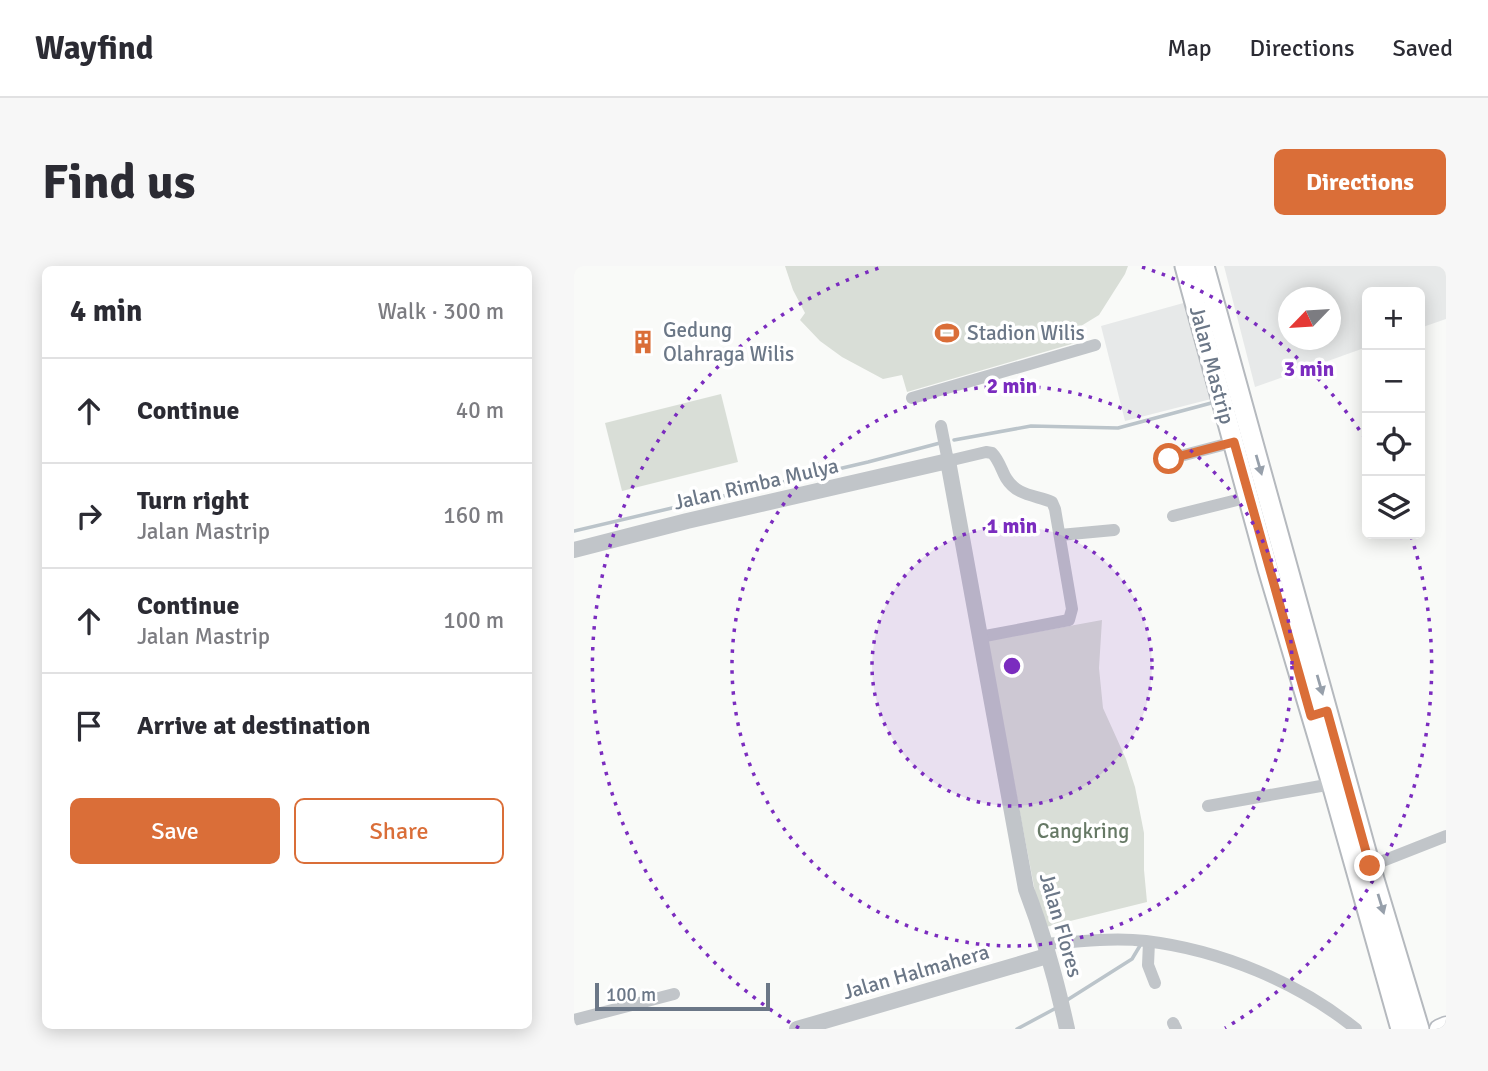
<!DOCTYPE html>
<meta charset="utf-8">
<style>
body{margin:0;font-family:Signika,sans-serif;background:#f7f7f7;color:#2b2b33}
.controls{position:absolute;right:21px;top:21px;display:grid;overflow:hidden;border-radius:10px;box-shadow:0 4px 18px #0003}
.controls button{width:63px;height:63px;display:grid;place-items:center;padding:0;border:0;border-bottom:2px solid #e1e1e2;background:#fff;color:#2b2b33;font:35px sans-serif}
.compass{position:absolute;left:704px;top:21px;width:63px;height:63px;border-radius:50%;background:#fff;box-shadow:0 4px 18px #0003;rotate:245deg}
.scale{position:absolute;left:21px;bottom:18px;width:175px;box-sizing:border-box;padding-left:7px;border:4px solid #6b7787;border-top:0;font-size:19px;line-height:24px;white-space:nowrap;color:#6b7787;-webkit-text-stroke:5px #fff;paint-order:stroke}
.stop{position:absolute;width:21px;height:21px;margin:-16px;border:5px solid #da6e38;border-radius:50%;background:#fff}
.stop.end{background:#da6e38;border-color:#fff;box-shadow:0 2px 7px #0008}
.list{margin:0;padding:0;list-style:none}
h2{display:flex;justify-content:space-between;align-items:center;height:91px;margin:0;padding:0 28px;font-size:30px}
h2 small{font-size:23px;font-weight:400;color:#7c7c81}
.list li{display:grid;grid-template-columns:46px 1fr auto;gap:21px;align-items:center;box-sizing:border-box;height:105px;padding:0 28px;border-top:2px solid #e1e1e2}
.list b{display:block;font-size:26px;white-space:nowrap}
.list p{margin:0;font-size:23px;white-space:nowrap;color:#7c7c81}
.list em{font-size:23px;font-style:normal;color:#7c7c81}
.actions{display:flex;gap:14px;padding:21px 28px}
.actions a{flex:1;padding:16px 0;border:2px solid #da6e38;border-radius:10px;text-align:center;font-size:24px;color:#da6e38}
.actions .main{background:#da6e38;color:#fff}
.icon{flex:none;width:38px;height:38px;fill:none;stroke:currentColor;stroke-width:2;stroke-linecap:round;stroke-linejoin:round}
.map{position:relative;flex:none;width:872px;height:763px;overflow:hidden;border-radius:10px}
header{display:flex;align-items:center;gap:42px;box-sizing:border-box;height:98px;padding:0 35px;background:#fff;border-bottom:2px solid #e1e1e2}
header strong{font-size:33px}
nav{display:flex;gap:38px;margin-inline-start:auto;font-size:24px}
.intro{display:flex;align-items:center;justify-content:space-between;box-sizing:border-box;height:168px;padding:0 42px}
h1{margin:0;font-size:49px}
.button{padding:18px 32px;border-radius:10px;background:#da6e38;color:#fff;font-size:24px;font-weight:700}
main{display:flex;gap:42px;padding:0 42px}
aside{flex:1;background:#fff;border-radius:10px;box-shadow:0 4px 18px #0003}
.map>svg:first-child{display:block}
.built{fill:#e7e9e9;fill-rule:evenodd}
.green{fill:#d9ded7}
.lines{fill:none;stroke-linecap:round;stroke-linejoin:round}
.stream{stroke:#bbc4ca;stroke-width:3.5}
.secondary-casing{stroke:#b6bac0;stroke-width:21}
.primary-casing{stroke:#b5b9be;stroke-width:23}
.minor{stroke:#c1c5c9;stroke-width:12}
.tertiary{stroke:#c1c5c9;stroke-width:16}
.secondary{stroke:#fff;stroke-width:18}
.primary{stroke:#fff;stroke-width:19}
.oneway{fill:#97a0ab}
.route{stroke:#da6e38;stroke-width:9}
.ring{fill:none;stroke:#7b2cbf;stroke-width:3.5;stroke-dasharray:3.5 7}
.labels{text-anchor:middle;stroke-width:7;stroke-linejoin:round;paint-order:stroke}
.poi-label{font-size:21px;fill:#6b7787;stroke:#fff;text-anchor:start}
.street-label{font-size:21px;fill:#6b7787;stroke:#fff}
.park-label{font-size:21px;fill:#667965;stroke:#fff}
.centre{fill:#7b2cbf;stroke:#fff;stroke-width:3.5}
.ring-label{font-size:21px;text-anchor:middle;font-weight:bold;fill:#7b2cbf;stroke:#fff;stroke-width:7;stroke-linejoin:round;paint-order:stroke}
</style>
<header>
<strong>Wayfind</strong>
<nav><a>Map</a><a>Directions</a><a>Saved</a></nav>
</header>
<div class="intro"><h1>Find us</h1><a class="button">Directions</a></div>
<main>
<aside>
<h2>4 min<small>Walk · 300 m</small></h2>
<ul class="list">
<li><svg class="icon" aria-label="ahead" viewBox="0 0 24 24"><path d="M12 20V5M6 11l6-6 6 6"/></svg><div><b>Continue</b></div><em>40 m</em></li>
<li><svg class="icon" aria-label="right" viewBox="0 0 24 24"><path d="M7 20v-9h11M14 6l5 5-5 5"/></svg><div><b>Turn right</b><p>Jalan Mastrip</p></div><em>160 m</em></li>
<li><svg class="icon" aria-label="ahead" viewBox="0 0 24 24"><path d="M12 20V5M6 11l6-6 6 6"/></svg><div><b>Continue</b><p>Jalan Mastrip</p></div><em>100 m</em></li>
<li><svg class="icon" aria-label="arrive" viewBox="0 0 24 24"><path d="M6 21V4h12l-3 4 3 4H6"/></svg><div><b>Arrive at destination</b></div></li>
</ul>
<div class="actions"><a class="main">Save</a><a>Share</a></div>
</aside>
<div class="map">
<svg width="872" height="763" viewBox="0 0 872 763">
<rect width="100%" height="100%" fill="#f9faf8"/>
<g class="built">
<path d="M650,0H872V53L846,62V26H793V81L681,121ZM715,32H757V74H715Z"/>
<path d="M613,36L641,132L551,155L527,60Z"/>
</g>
<g class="green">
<path d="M211,0H554L551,8L525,49L507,60L508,75L333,126L328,109L309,113L268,91L246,75L226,54L231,47L219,24Z"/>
<path d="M147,128L164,196L48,225L31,157Z"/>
<path d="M528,354L525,402L529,442L552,493L561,521L570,567V604L573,636L468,662L413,375Z"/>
</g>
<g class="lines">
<g class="stream">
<path d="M380,174L457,160L544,162L641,136"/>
<path d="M0,265L294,196L366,177"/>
<path d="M490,736L558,693L567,678"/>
<path d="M443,763L484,741"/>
</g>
<g class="secondary-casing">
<path id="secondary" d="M865,763L872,760"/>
</g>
<g class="primary-casing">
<g id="primary">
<path d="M611,0L694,303L758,518L827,763"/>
<path d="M630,0L796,600L845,763"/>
</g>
</g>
<g class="minor">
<path d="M338,132L521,79"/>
<path d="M367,160L374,195L412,186L418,187C425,194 427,203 432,212C443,230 461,229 478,236L481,243L498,343L495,354L406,371"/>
<path d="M595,193L660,176"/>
<path d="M599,250L675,231"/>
<path d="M486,269L540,264"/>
<path d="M634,540L758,518"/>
<path d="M796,600L872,570"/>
<path d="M575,676L574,699L581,717"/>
<path d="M470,678C503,676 538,671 572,675C646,684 724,716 782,763"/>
<path d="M0,754L100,728"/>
<path d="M599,757L602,763"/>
</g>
<g class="tertiary">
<path d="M0,284L113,255L374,195L452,623C469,667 483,717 493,763"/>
<path d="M223,763L473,690"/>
</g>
<use href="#secondary" class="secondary"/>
<use href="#primary" class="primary"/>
</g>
<defs><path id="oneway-solid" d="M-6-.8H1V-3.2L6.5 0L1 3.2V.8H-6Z" transform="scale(1.75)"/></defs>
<g class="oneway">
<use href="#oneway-solid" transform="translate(685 199) rotate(74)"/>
<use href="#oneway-solid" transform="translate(746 419) rotate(74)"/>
<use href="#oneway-solid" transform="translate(807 638) rotate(73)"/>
</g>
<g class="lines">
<path class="route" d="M595,193L660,176L737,450L753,445L796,600"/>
</g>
<circle cx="438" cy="400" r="140" fill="#7b2cbf" fill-opacity=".12"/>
<g class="ring">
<circle cx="438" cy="400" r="140"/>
<circle cx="438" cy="400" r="280"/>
<path d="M225 762A420 420 0 0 1 308 1M568 1A420 420 0 0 1 792 174M837 270A420 420 0 0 1 651 762"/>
</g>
<defs>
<g id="stadium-bare" transform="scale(1.89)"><path d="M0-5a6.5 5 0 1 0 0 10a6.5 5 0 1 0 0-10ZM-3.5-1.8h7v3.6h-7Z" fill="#da6e38" stroke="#fff" stroke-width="2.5" paint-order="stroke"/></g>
<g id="building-bare" transform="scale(1.89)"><path d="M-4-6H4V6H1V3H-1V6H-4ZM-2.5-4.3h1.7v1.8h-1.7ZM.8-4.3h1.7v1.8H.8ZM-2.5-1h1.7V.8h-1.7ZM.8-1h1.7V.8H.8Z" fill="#da6e38" stroke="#fff" stroke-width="2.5" paint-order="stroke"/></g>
</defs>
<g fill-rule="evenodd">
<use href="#stadium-bare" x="373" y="67"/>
<use href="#building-bare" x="69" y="76"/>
</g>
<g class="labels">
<g class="poi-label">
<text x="89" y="71">Gedung<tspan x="89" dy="24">Olahraga Wilis</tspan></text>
<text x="393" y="74">Stadion Wilis</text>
</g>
<g class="street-label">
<text transform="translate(638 99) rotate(75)" y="7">Jalan Mastrip</text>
<text transform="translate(182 218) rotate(-13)" y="7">Jalan Rimba Mulya</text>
<text transform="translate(487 659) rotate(74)" y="7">Jalan Flores</text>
<text transform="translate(342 706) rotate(-16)" y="7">Jalan Halmahera</text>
</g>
<g class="park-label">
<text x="509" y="572">Cangkring</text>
</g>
</g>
<circle cx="438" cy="400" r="10" class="centre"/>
<g class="ring-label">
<text x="735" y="110">3 min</text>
<text x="438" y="127">2 min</text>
<text x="438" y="267">1 min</text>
</g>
</svg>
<div class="controls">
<button>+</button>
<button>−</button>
<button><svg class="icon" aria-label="locate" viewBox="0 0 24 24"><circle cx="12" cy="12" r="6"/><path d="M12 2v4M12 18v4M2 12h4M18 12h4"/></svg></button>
<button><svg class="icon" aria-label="layers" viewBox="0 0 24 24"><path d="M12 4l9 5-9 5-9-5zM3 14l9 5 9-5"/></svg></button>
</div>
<svg class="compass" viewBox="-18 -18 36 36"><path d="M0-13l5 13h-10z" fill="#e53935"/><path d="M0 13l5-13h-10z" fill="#7c7c81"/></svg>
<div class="scale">100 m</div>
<div class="stop" style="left:595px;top:193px"></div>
<div class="stop end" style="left:796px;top:600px"></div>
</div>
</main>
